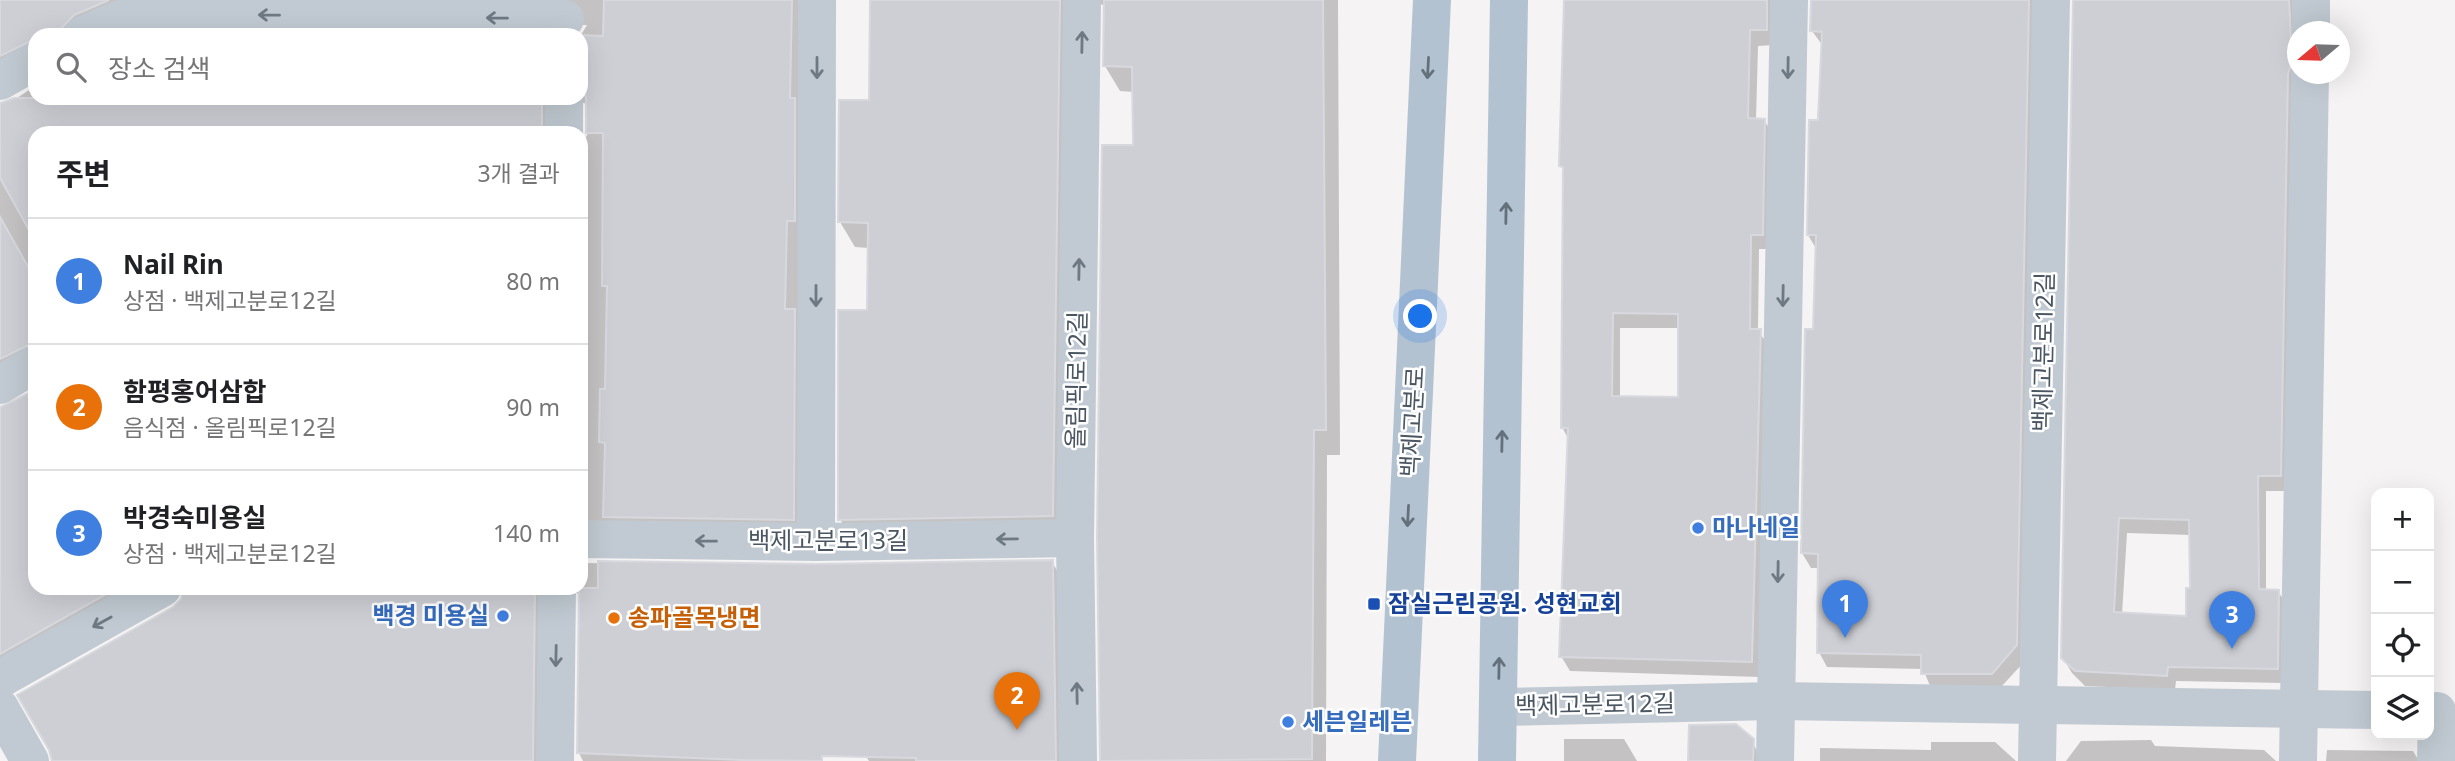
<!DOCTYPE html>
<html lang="ko">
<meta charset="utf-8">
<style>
body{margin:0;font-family:"Noto Sans","Noto Sans KR",sans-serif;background:#f2f2f2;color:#202124}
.controls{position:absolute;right:21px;bottom:21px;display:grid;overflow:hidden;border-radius:14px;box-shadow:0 7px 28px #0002}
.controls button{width:63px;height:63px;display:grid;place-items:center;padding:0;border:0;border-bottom:2px solid #e0e0e0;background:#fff;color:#202124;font:35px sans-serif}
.compass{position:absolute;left:2287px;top:21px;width:63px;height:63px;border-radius:50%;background:#fff;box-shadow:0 7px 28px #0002;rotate:251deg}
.you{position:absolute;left:1421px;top:317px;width:24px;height:24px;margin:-18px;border:5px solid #fff;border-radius:50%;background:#1a73e8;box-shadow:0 0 0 10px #1a73e833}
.badge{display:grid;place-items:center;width:46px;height:46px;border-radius:50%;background:#0f766e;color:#fff;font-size:23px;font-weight:700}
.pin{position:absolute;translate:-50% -58px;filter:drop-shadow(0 2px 4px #0008)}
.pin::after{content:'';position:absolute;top:37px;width:24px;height:21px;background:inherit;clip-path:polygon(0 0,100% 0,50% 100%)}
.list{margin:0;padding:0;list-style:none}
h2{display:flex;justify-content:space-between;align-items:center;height:91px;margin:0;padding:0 28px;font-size:30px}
h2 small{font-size:23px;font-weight:400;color:#757577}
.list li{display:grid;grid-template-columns:46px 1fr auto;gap:21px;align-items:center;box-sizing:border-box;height:126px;padding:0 28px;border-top:2px solid #e0e0e0}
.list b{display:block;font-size:26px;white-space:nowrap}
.list p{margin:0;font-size:23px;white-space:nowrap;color:#757577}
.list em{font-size:23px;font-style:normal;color:#757577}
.icon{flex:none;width:38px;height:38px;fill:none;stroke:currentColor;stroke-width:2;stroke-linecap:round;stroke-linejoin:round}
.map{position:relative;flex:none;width:2455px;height:761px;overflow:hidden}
.search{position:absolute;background:#fff;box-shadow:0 7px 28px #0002;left:28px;top:28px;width:560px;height:77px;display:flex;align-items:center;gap:18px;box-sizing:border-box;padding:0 24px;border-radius:21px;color:#757577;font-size:26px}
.panel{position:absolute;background:#fff;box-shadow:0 7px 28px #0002;left:28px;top:126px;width:560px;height:469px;border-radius:21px}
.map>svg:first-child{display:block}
.shadow{fill:#0003;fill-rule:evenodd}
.building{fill:#cdcfd5;stroke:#d7d9de;stroke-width:2;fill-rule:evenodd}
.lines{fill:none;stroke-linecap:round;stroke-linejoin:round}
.minor{stroke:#c1cad2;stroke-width:38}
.major{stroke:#b3c2d1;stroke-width:38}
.oneway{stroke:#6e7983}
.oneway2{stroke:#64717d}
.shop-dot{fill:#3f7fe0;stroke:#fff;stroke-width:2.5}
.transit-dot{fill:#1a4fb4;stroke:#fff;stroke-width:2.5}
.food-dot{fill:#e8710a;stroke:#fff;stroke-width:2.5}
.labels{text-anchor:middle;stroke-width:5;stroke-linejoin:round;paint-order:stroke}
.street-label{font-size:24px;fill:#4a5661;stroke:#fff}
.shop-label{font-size:24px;font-weight:bold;fill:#366cbe;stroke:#fff;text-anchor:start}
.transit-label{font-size:24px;font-weight:bold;fill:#164399;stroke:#fff;text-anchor:start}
.food-label{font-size:24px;font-weight:bold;fill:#c56008;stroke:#fff;text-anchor:start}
</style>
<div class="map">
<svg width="2455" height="761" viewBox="0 0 2455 761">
<rect width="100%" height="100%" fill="#f5f3f3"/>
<g class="shadow">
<path d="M0,0H821L809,546L581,551V148L588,133V104L579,102L557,133H35V376L0,397V104L11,102L35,86V98H581V35L587,25L162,17L104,35H35V71L0,94Z"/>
<path d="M872,0H1338L1340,455H1327L1326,761H1101L1099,538L1135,147L1134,92L1120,91L1105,66L1103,5L1097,3L1067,542L855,545L840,519L868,312L869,248L855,247L840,222L871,102Z"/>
<path d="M1565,0H1782L1774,45L1758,46L1756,120H1764L1773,135L1770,249H1759L1758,331L1769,346L1760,677L1570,671L1561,656L1569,440L1562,427L1565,172L1561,166ZM1620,328H1680V399L1620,398Z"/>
<path d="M1810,0H2044L2025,661L2000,688H1931L1923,669L1827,667L1819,652L1820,568H1811L1802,553L1817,250L1808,235L1823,46L1812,31Z"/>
<path d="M2075,0H2305L2298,33L2289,491H2266V591H2278L2287,606L2285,683L2176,681L2175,690L2085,686L2072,673L2063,658ZM2127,533L2191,535V590L2188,618L2122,614Z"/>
<path d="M35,391V588H581V563L816,566L1052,562L1068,589L1070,761H869L821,685L819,761H583L579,753L580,594L573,592L548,761H89L184,594L178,592L0,687V408Z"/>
<path d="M1564,739H1624L1637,761H1564Z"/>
<path d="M1752,740L1761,761H1690Z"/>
<path d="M2151,740L2155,746L2264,750L2276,761H2066L2081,741Z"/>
<path d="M1931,742H1995L2016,761H1820V748L1931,750Z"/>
<path d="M2327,750L2413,751L2419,761H2326Z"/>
</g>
<g class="building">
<path d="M0,0H109L74,15L55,35H35V39L0,56Z"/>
<path d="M604,0H792L790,98H795V221H787L785,309H795L794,520L603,517L605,443L599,442L600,389H605L607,286H602L603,133H586V98L581,85V35L603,36Z"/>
<path d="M870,0H1060L1053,516L838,520V310H867L868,223L838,222L839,100H869Z"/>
<path d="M1104,0H1323L1326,430H1314L1312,759L1100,761L1097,538L1102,145H1133L1132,67L1103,66Z"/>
<path d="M1564,0H1767V30H1750L1748,118L1765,119L1763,235H1751L1750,329H1761L1752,662L1559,657L1568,428H1561L1563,167L1559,166ZM1613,313L1678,314V397L1612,396Z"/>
<path d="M1811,0H2029L2017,645L1992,674H1921V655L1817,653L1818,554L1801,553L1805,329H1813L1816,235H1807L1809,120H1818L1822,32L1810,31Z"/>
<path d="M2073,0H2289L2292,62L2288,74L2281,476H2258L2259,589L2279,590L2278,669L2168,667L2167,676L2075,671L2061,658ZM2119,518L2189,520L2190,588H2186V616L2114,612Z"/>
<path d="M14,98H542V133H35V241L0,178V103Z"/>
<path d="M0,217L35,279V342L0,359Z"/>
<path d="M35,390V588H117L0,654V407Z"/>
<path d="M1053,560L1056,761H916V758L822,756V761L741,760L577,753L579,588H598V561L816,564Z"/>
<path d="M184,588H535L533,761H52L49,750L17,695L173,607L181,599Z"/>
<path d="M1736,724L1754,739L1753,761H1688L1689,725Z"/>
</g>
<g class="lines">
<g class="minor">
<path d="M2311,32V0"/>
<path d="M83,35L120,19L146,13L565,19"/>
<path d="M0,81L35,61"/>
<path d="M564,133V98"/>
<path d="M0,385L35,364"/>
<path d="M581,539L816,542L1075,538"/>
<path d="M816,542L817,0"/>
<path d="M0,679L162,588"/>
<path d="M1498,707L1775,701L2376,710"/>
<path d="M0,708L30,761"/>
<path d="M555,761L557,588"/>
<path d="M1078,761L1075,538L1082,0"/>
<path d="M1775,761L1789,0"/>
<path d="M2037,761L2051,0"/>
<path d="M2298,761L2310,74"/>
<path d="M2436,761L2437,711"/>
</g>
<g class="major">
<path d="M1397,761L1432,0"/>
<path d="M1497,761L1509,0"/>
</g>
</g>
<defs><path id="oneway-shaft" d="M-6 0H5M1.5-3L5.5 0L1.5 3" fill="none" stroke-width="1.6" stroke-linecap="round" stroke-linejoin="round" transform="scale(1.75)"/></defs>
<g class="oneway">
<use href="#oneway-shaft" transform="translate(269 15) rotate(-179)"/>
<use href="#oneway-shaft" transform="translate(497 18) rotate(-179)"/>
<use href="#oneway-shaft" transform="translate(1082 42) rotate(-89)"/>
<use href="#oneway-shaft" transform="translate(817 68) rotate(90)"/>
<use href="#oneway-shaft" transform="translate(1788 68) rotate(91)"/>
<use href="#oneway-shaft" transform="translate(1079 269) rotate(-89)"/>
<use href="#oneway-shaft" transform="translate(816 296) rotate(90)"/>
<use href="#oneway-shaft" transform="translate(1783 296) rotate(91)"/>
<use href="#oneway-shaft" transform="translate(1007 539) rotate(179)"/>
<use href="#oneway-shaft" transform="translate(706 541) rotate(-179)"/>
<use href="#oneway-shaft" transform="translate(1778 572) rotate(91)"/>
<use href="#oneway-shaft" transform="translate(102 622) rotate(151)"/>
<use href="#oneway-shaft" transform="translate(556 656) rotate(91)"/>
<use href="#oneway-shaft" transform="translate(1077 693) rotate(-91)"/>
</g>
<g class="oneway2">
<use href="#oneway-shaft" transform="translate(1428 68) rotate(93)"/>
<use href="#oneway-shaft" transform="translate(1506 213) rotate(-89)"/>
<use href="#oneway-shaft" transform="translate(1502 441) rotate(-89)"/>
<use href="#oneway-shaft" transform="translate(1408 516) rotate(93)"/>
<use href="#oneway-shaft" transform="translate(1499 668) rotate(-89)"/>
</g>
<g class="shop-dot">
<circle cx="1698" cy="528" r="7"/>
<circle cx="503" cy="616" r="7"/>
<circle cx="1288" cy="722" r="7"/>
</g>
<rect class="transit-dot" x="1367" y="597" width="14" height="14" rx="3.5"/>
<circle class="food-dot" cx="614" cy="618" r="7"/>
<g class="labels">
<g class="street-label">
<text transform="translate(2044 352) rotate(-89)" y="8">백제고분로12길</text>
<text transform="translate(1077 380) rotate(-89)" y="8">올림픽로12길</text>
<text transform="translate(1413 422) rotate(-87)" y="8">백제고분로</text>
<text x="828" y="549">백제고분로13길</text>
<text transform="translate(1595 705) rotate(-1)" y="8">백제고분로12길</text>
</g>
<g class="shop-label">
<text x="1712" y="536">마나네일</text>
<text x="489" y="624" text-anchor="end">백경 미용실</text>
<text x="1302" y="730">세븐일레븐</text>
</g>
<g class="transit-label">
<text x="1388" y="612">잠실근린공원. 성현교회</text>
</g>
<g class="food-label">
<text x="628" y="626">송파골목냉면</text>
</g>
</g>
</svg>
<div class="controls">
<button>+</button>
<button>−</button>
<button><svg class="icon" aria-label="locate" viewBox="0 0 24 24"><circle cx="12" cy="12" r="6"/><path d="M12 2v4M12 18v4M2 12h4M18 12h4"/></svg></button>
<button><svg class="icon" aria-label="layers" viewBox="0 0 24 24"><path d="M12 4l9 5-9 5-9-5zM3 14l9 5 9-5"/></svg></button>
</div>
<svg class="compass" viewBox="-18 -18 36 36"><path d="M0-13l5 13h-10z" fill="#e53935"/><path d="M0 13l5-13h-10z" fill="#757577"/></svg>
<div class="you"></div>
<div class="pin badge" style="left:1845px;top:638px;background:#3f7fe0">1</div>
<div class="pin badge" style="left:1017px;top:730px;background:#e8710a">2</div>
<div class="pin badge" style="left:2232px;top:649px;background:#3f7fe0">3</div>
<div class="search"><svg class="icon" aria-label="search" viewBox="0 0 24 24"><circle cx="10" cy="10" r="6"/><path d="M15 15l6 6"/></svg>장소 검색</div>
<section class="panel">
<h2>주변<small>3개 결과</small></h2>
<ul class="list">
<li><span class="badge" style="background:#3f7fe0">1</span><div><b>Nail Rin</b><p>상점 · 백제고분로12길</p></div><em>80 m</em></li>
<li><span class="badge" style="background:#e8710a">2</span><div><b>함평홍어삼합</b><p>음식점 · 올림픽로12길</p></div><em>90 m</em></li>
<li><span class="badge" style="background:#3f7fe0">3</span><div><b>박경숙미용실</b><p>상점 · 백제고분로12길</p></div><em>140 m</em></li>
</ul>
</section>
</div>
